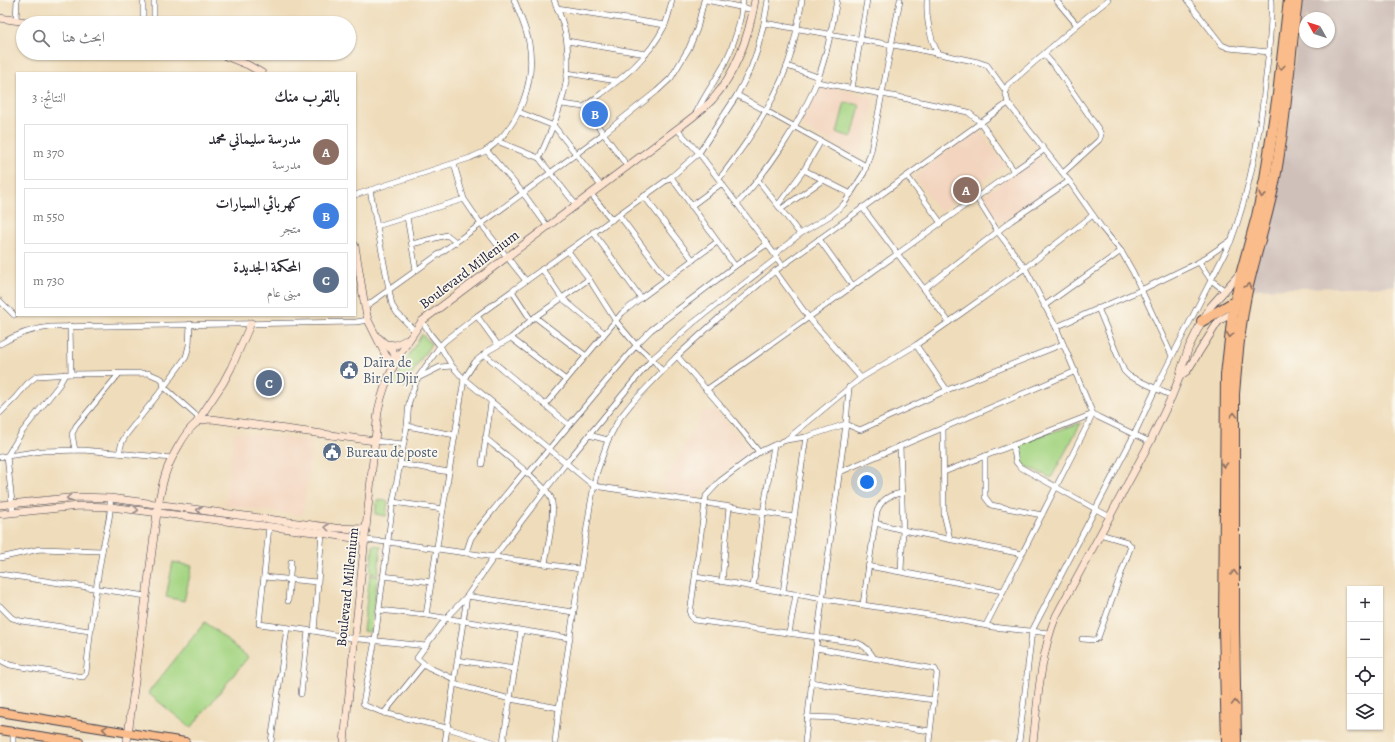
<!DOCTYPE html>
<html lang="ar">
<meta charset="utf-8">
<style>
body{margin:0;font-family:Alegreya,Amiri,serif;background:#f2f2f3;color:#2b2b33;direction:rtl}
.controls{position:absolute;right:12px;bottom:12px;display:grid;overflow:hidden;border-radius:0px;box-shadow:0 1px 3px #0004}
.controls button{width:36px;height:36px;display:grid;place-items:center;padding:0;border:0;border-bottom:1px solid #e1e1e2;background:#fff;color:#2b2b33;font:20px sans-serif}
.compass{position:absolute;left:1299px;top:12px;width:36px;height:36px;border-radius:50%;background:#fff;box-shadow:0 1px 3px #0004;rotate:309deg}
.you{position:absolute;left:867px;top:482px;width:14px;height:14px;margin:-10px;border:3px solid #fff;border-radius:50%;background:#1a73e8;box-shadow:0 0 0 6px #1a73e833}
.badge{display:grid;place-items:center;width:26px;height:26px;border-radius:50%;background:#1a73e8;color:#fff;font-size:13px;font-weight:700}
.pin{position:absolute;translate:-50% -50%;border:2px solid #fff;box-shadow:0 1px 4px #0006}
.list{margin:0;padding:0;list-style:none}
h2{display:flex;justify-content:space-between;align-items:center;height:52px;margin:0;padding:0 16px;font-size:17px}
h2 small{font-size:13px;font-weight:400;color:#7c7c81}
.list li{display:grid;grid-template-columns:26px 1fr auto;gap:12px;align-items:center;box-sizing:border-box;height:56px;margin:0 8px 8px;padding:0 8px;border:1px solid #e1e1e2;border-radius:0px}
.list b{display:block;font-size:15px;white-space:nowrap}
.list p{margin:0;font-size:13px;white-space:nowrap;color:#7c7c81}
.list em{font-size:13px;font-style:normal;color:#7c7c81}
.icon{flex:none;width:22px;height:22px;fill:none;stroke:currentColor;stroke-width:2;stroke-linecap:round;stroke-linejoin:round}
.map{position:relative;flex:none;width:1395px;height:742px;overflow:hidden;direction:ltr}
.search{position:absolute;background:#fff;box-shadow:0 1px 3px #0004;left:16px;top:16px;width:340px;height:44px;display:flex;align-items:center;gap:10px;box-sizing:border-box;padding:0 14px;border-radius:22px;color:#7c7c81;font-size:15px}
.panel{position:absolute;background:#fff;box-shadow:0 1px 3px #0004;left:16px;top:72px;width:340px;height:244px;border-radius:0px;direction:rtl}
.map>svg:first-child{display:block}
.built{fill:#f3d4be}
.industrial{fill:#cfc0ba;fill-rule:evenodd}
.green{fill:#a5d583;stroke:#647c5f}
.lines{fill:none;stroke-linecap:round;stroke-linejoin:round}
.street-casing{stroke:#413e4e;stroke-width:6}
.secondary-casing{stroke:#413e4e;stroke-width:8}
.primary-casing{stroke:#413e4e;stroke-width:10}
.highway-casing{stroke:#413e4e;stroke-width:12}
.street{stroke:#fff;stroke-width:5}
.secondary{stroke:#fde4d0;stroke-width:7}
.primary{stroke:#f9bc8a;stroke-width:8}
.highway{stroke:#f9bc8a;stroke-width:10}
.oneway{stroke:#8e6f62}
.oneway2{stroke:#9a8d8d}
.labels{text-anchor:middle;stroke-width:3.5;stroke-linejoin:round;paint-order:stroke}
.street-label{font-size:14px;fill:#22223b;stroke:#fbf7ec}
.service-label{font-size:14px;fill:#4e5e75;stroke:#fbf7ec;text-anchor:start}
</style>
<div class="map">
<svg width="1395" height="742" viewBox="0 0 1395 742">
<rect width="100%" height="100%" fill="#fbf7ec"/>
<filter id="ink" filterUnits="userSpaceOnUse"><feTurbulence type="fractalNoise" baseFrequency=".025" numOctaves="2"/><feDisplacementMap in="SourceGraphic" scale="8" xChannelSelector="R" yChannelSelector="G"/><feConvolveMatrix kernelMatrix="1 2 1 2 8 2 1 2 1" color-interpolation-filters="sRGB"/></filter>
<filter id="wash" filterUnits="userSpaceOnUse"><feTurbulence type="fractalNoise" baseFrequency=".012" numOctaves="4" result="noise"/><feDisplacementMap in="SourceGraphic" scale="16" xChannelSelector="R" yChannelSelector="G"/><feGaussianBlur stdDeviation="0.9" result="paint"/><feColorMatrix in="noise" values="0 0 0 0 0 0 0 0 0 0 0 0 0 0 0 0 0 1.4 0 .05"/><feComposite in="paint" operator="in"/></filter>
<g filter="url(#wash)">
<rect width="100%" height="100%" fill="#efdcba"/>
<g class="built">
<path d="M830,87L872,97L874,100L860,159L801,126L817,91Z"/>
<path d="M978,129L1005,165L940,212L914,176Z"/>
<path d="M1038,157L1056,184L1000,223L981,197Z"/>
<path d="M715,410L750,449V451L703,491L693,497L660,489L704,411Z"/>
<path d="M234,432L312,441L303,515L225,506Z"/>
</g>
<path class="industrial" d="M1303,0H1395V286L1249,289L1276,192ZM1305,18H1329V42H1305Z"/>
<g class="green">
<path d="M845,102L860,105L852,137L837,133Z"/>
<path d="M422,334L431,344L417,365L406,388L393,384L410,353Z"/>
<path d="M1081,423L1051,478L1024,465L1019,459L1017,443Z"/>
<path d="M377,500L388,501L386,516L375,514Z"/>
<path d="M373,545L381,546L378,574L370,573Z"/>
<path d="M173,562L192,566L184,601L166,597Z"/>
<path d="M370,575L378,576L370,632L363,631Z"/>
<path d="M205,622L248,657L191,728L148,693Z"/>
</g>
</g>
<g filter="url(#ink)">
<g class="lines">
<g class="street-casing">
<g id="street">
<path d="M706,0L754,10"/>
<path d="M927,0C926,20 929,36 938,54"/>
<path d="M1056,0L1077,25"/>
<path d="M1187,0L1222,45L1229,48L1269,52"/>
<path d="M557,8L665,25"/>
<path d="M16,20L17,0"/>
<path d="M143,23V0"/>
<path d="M154,23V0"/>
<path d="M764,23L916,49L978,62L987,65L1005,90"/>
<path d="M567,41L646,54"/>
<path d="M1044,54L1057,69L1099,130L1101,135L1099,140L1063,173"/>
<path d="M787,66L818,77"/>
<path d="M567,73L617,81"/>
<path d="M817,82L903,98L968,112L980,122L1014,171"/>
<path d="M852,88L867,0"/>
<path d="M737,95L866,166"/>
<path d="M1008,103L1005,90L1008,85L1077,25L1108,0"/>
<path d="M562,104L584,107"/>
<path d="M519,112L554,126L601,186"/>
<path d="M696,113C704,96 715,81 724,65C734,45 741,22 743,0"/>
<path d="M677,129L699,153L767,244L782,265"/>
<path d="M497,141L539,158L576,205"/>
<path d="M486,150L523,193L548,227"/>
<path d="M539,158C558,117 575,78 565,32C563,21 558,10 554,0"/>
<path d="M454,164L464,199L481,224L526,281"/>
<path d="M628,167L584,107C615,83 646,63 664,27C668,19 670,9 672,0"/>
<path d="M804,170L851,194"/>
<path d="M907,176L941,223"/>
<path d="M671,177L735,266"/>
<path d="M719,179C746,145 772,107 787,66C795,45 798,22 802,0"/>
<path d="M758,180L800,234"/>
<path d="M370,190L392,305L397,313L415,331"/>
<path d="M591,194L612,220"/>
<path d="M355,195L470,158C476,155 482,153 487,150C519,127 536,82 529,43C526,28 520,14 514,0"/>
<path d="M644,196L693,260"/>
<path d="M976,197L998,232L1025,268L1056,327L1093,414L1098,417L1150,442"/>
<path d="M737,204C768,171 801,122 817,81C827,55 832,27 837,0"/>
<path d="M778,205L804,170L821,141"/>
<path d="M691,206L722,183"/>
<path d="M862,207L949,322"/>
<path d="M781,209L823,180"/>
<path d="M619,215L667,279"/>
<path d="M407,217L416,270"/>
<path d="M377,226L464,199"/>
<path d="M593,232L641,298"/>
<path d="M819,239L853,286"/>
<path d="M412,244L447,235L456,242"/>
<path d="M568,251L589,279L615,320L636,345L655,362L662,371"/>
<path d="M775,254L800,234L831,215L844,204L864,173L871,151L900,0"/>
<path d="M1199,262L1211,280L1224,290"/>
<path d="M542,269L562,298L604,333"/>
<path d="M775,271L809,318L861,378"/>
<path d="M924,289L1011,221L1069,181"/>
<path d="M512,291L531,320"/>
<path d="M0,301L14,315"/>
<path d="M1044,306L1121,251"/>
<path d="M365,307L481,224L603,134L657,91L671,78L689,48L697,29L704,0"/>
<path d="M1098,308L1124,371L1129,376L1172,396"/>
<path d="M477,316L498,345"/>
<path d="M535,317L586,356"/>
<path d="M422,321L431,335L440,346L452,366L464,379L594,486L693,501L794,517"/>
<path d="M70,326L71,374"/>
<path d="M1056,327L1141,290L1199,262L1230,241"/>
<path d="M511,338L566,380"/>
<path d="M0,344C15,335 32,329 50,327L356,322L368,320"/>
<path d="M916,345L947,390"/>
<path d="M484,354L569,425"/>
<path d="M677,356L734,421L759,452"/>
<path d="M418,378L440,367L452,366"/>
<path d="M706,390C820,311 931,228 1044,150"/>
<path d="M545,405L622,313L641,298L717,242"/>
<path d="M0,413L15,398L28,383L37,376L71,374L148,373L162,379L164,387L199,418"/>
<path d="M407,426L455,435"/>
<path d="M943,428L944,514L950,539"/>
<path d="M589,435L608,440"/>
<path d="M806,437L846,424L860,430L947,390L1063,344"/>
<path d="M485,438C498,449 547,486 551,498C556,512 547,549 545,564"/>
<path d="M786,440L861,378L916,345L949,322L1025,268L1093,215"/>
<path d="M375,441L403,444"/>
<path d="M774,445L759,452L720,481L706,496L690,614L694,620L858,643C866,646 870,651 874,658"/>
<path d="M1013,445L1016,462L1020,467L1110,517"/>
<path d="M900,446L903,530L901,571"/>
<path d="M75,450L72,434L76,426L119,374"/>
<path d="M119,453L122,442L126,435L164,387L186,357L189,345L190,324"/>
<path d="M985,456V497L991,505L1042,515"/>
<path d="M0,457L42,451L83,450L172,458"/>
<path d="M400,464L449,472"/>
<path d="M482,464L491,403"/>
<path d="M840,472L1076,371"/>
<path d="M944,472L1093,414"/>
<path d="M528,474L639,342L651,330L735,266L767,244"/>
<path d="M393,502L443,509"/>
<path d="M13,512L7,456L22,432L59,385L65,374"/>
<path d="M875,523L903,530L1022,554"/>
<path d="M269,527L259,624L314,631L350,638L426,646"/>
<path d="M365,540L388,542L580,569"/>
<path d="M466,553L471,538L476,531L525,471"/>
<path d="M0,558L40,549L102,551"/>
<path d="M868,566L1003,591"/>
<path d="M0,574L146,596"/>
<path d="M383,576L431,582"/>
<path d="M264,577L317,582"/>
<path d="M696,577L823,599L943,617L992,627L1049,633"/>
<path d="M722,582L729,507"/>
<path d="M753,587L763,513L774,445L786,440L806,437L783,592"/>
<path d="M288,601L291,562"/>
<path d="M863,604L877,511C882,499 889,495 902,493"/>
<path d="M0,606L12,618L21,621L90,631"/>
<path d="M379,610L426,615L569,638"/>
<path d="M426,615L464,379L475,362L488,351L511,338L531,320L589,279"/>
<path d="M986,625L1093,414"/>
<path d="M314,631L322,533"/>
<path d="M789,633L796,594"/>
<path d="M1082,639L1095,640L1098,638L1131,546L1127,542L1100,534"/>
<path d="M816,648L935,669L937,673L929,742"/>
<path d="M0,660L10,665L83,677L86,673C90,633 95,592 102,552C105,534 112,516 110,498"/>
<path d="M457,660L515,669"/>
<path d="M454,679L428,667L417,658L446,618L467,596L573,612"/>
<path d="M811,682L845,688L934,700"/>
<path d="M454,684L510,699L559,708"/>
<path d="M301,694L308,631"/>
<path d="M384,713L424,664"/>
<path d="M807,717L838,718L930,731"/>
<path d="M13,742V732"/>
<path d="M271,742L287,628"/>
<path d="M445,742L467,596L494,557L566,463L652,359L693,323L777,258"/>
<path d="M493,742L447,728L384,713L366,706L363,703L375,640L393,502L407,426L409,402L417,379L440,346L445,341L477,316L671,177L699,153L737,95L751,68L757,51L764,23L768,0"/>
<path d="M503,742L521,631"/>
<path d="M555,742L559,708L590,507L596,475L608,440L619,419L631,404L677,356L722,315L775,271L1008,103L1069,181L1102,228L1121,251L1133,272L1172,356"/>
<path d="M805,742L814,661L846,424L849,387"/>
<path d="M1019,742L1032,631L1134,435L1156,388L1231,241C1251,187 1260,132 1266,76C1269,51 1272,25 1271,0"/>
</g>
</g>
<g class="secondary-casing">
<g id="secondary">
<path d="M0,18L33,23"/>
<path d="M218,53L248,65L262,73"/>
<path d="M355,246L365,307L368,320L386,356L390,360L395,362"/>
<path d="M379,338L393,351L396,359"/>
<path d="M386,344L396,345L408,339"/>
<path d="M1180,376L1187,371L1218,322L1222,319L1233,313"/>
<path d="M197,422L223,383L231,368L251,323"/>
<path d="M0,505L78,497L110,498L335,528L366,529"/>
<path d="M0,514L79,506L111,507L322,533L365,540"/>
<path d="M127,742L158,505C160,495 162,485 165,475C169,462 184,433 195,424C200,420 206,419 212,419L375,441"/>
<path d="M344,742L378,411C386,374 400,352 422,321L677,129C689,120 703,110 713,99C737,71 749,36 755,0"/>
<path d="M1033,742C1038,700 1040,655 1056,616L1150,442L1172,396L1180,376L1181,370L1189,347L1202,321L1211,306L1242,271"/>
</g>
</g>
<g class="primary-casing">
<g id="primary">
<path d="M0,712L185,742"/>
<path d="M0,730L79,742"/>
</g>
</g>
<g class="highway-casing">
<g id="highway">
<path d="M1202,321L1236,301"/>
<path d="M1227,742L1224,628L1226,375L1233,313L1242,271L1257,216L1265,179L1278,94L1289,0"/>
<path d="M1236,742L1234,628V394C1237,358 1240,322 1248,286C1256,252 1267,218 1274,183C1286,123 1289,61 1297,0"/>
</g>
</g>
<use href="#street" class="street"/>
<use href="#secondary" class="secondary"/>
<use href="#primary" class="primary"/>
<use href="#highway" class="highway"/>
</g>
<defs><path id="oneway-chevron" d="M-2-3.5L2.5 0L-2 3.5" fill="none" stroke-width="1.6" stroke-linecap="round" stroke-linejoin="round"/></defs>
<g class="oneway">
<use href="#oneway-chevron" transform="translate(1281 67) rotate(97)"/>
<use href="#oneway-chevron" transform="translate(1262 195) rotate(102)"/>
<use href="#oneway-chevron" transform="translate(1248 286) rotate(-77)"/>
<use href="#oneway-chevron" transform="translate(1230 335) rotate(97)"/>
<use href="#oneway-chevron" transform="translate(1234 415) rotate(-90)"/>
<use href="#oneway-chevron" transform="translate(1224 465) rotate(91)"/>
<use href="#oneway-chevron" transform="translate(1234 573) rotate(-90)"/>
<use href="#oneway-chevron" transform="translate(1235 703) rotate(-91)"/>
<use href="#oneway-chevron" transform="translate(105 729) rotate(-171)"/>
</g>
<g class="oneway2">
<use href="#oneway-chevron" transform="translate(69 498) rotate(174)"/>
<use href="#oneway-chevron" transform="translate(136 510) rotate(7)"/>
<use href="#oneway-chevron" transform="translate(199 510) rotate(-173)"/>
<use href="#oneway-chevron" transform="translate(327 527) rotate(-173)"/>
</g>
</g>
<defs>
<g id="civic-disc" transform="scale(1)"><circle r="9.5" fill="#5c6f8a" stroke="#fbf7ec"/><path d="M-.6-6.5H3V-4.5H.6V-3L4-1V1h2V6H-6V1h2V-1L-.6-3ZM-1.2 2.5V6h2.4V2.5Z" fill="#fff"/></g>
</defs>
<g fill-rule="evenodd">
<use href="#civic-disc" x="349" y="370"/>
<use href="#civic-disc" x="332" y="452"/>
</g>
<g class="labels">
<g class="street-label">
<text transform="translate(469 269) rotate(-37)" y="5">Boulevard Millenium</text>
<text transform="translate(347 587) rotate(-84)" y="5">Boulevard Millenium</text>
</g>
<g class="service-label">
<text x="363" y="367">Daïra de<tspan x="363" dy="16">Bir el Djir</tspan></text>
<text x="346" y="457">Bureau de poste</text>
</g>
</g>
</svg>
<div class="controls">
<button>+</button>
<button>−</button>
<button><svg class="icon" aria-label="locate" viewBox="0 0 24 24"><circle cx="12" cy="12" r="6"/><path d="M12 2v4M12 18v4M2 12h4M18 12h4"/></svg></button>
<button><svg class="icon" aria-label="layers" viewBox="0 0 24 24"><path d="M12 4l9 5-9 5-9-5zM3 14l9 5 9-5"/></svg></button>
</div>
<svg class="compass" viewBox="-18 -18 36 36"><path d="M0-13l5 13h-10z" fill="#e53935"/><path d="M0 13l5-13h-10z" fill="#7c7c81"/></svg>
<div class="you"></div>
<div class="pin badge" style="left:966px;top:190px;background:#8d6e63">A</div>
<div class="pin badge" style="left:595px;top:114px;background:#3f7fe0">B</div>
<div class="pin badge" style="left:269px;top:383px;background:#5c6f8a">C</div>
<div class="search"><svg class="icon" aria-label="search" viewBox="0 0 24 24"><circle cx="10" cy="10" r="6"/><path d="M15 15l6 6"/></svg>ابحث هنا</div>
<section class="panel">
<h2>بالقرب منك<small>النتائج: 3</small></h2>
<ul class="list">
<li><span class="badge" style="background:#8d6e63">A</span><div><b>مدرسة سليماني محمد</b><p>مدرسة</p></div><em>370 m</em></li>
<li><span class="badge" style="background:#3f7fe0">B</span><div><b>كهربائي السيارات</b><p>متجر</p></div><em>550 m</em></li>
<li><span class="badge" style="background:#5c6f8a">C</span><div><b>المحكمة الجديدة</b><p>مبنى عام</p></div><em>730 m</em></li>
</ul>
</section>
</div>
